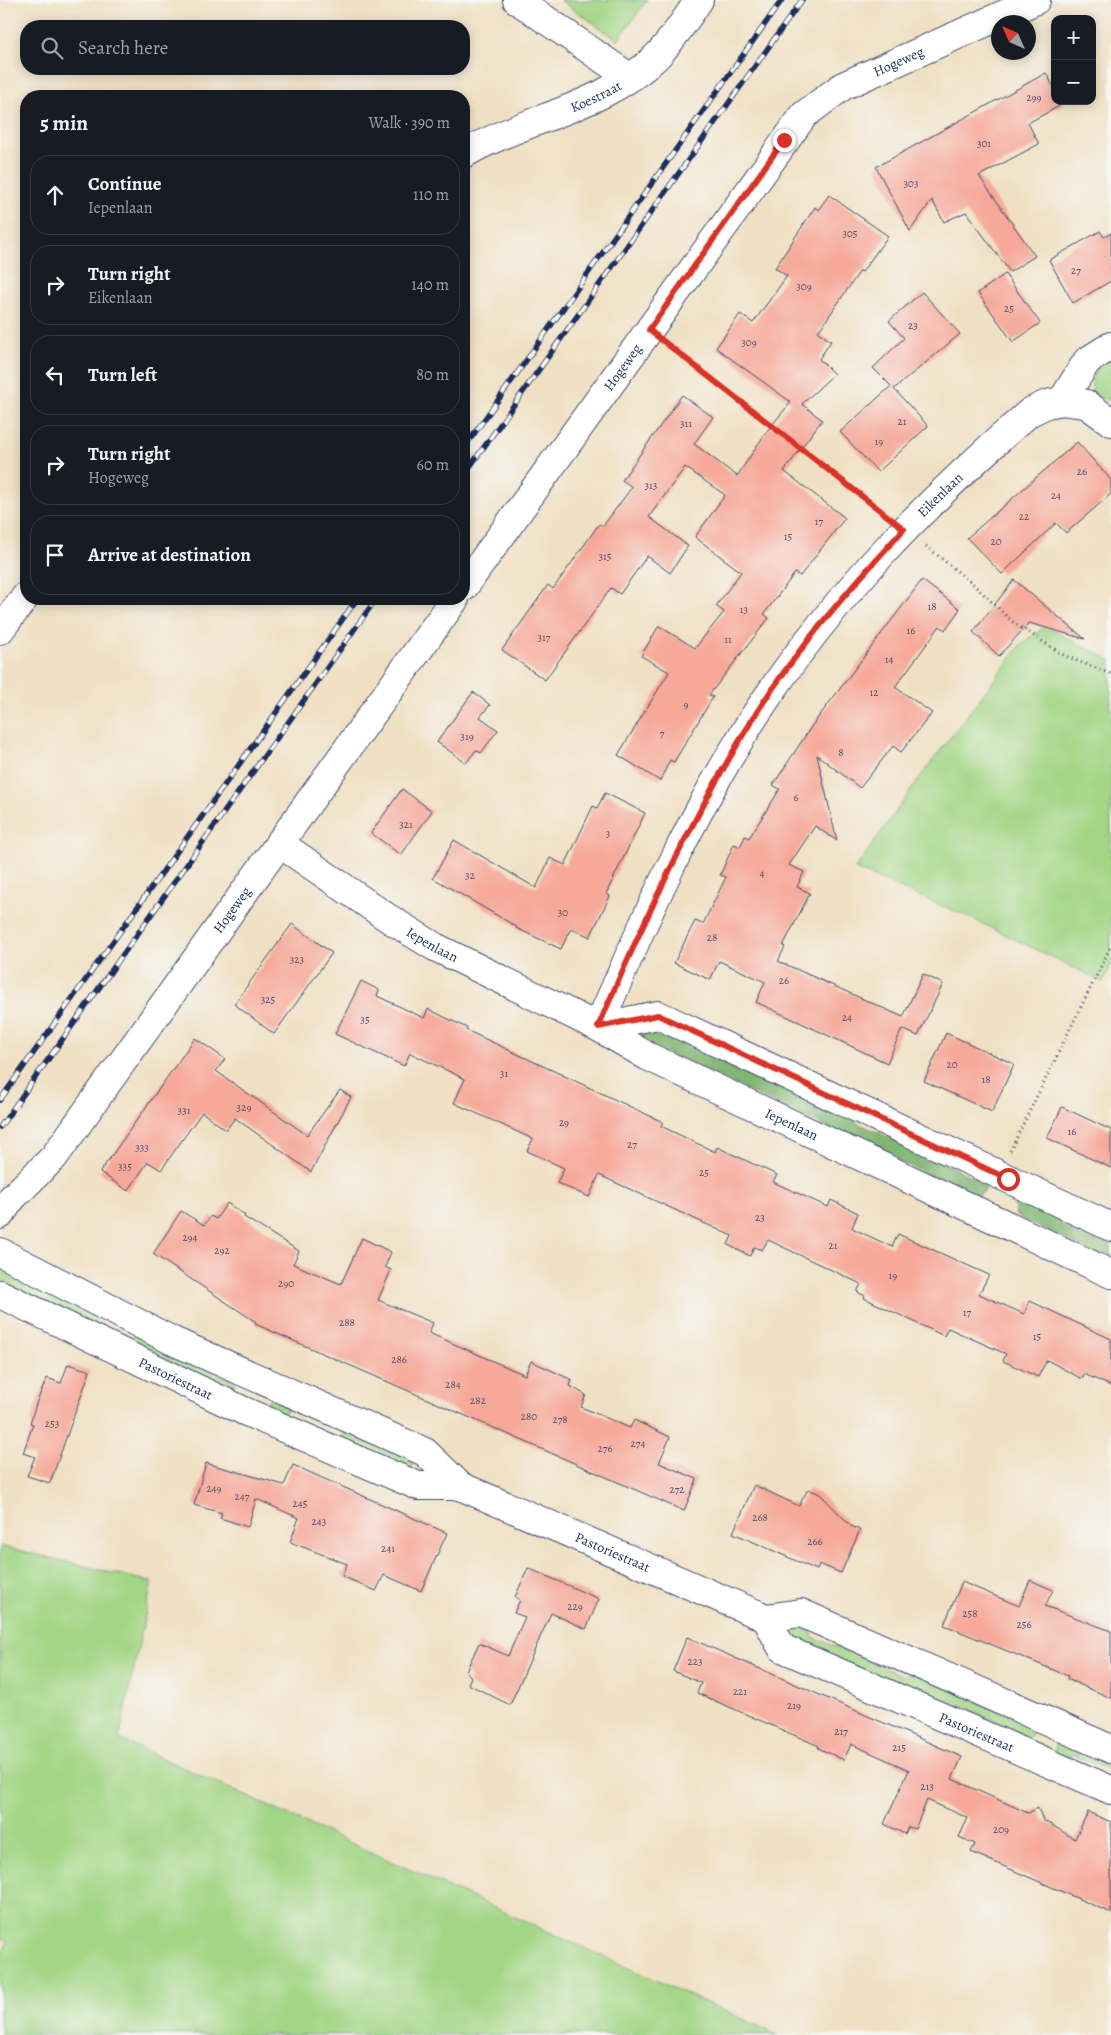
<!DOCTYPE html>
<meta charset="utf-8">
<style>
body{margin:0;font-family:Alegreya,serif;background:#20242c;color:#f1f3f6}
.controls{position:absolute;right:15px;top:15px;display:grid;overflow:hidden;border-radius:10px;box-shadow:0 2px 12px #0003}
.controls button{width:45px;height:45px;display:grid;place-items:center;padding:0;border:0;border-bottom:1px solid #363941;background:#171b24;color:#f1f3f6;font:25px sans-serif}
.compass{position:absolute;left:991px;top:15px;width:45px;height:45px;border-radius:50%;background:#171b24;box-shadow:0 2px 12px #0003;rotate:315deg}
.stop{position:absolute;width:15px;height:15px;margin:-11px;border:4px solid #d93025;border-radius:50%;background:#fff}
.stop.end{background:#d93025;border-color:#fff;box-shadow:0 1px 5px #0008}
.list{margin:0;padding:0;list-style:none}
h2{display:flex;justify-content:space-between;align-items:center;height:65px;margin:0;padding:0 20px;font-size:21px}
h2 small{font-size:16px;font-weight:400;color:#9ea1a6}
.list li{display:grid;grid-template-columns:32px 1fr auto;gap:15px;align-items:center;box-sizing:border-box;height:80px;margin:0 10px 10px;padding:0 10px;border:1px solid #363941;border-radius:20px}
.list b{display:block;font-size:19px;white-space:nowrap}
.list p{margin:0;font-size:16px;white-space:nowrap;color:#9ea1a6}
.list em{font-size:16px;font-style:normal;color:#9ea1a6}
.icon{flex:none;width:28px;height:28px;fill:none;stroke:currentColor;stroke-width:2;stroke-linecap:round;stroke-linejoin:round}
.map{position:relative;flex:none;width:1111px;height:2035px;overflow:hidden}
.search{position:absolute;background:#171b24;box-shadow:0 2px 12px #0003;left:20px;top:20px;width:450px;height:55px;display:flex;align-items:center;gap:12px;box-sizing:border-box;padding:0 18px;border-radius:20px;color:#9ea1a6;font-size:19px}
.panel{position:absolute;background:#171b24;box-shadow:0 2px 12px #0003;left:20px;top:90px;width:450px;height:515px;border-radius:20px}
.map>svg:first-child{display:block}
.green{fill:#a2d584;stroke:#5e8271}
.forest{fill:#81b672;stroke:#4e7268}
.building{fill:#f6a999}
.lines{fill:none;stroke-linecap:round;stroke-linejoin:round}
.minor-casing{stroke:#3b4a6d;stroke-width:30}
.path{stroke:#3b4a6d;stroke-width:3;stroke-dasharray:1 4;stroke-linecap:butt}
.minor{stroke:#fff;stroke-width:28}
.rail-casing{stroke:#1b2f5e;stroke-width:5.5}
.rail{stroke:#f6f6f2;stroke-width:4;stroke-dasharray:11;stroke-linecap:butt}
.route{stroke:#d93025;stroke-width:6}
.labels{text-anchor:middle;stroke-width:4;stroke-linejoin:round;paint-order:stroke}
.number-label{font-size:11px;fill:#524e6d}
.street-label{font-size:14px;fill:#1b2f5e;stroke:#f6f6f2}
</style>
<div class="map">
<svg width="1111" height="2035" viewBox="0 0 1111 2035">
<rect width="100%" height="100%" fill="#f6f6f2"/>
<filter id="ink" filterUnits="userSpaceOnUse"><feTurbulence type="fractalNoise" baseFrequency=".02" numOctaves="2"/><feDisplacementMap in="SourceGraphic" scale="10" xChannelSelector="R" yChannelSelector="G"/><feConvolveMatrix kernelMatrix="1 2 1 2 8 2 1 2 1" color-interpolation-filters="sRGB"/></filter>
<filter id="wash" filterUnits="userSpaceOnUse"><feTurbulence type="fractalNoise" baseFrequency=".0096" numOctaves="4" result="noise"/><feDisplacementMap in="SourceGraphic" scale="20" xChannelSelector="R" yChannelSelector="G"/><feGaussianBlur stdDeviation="1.12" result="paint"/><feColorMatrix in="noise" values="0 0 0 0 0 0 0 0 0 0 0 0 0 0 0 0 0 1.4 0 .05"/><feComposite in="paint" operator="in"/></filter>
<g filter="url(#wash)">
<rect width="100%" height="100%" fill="#f0e0c3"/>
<g class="green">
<path d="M560,0H647L618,40Z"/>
<path d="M1111,359V400L1100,398L1094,393C1086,376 1099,368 1111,359Z"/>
<path d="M1045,627L1111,660V966L1103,982L973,919L855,869L924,772L1022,643Z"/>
<path d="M0,1263L99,1315L94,1326L0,1285Z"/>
<path d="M134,1335L235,1382L234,1388L229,1393L149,1350L137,1353L130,1342Z"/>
<path d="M271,1397L283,1398L287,1409L284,1415L341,1440L344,1433L397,1456L406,1451L415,1461L410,1471L266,1408L267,1403Z"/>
<path d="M0,1546L152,1582L119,1739L778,2035H0V1957L8,1941L0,1938Z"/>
<path d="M797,1625L809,1626L813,1637L903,1676L914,1672L1033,1727L1032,1734L1025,1740L1017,1739L1012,1728L922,1689L911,1693L792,1638V1631Z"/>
<path d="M1059,1740L1111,1757V1771L1074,1755L1063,1759L1055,1752V1745Z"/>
</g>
<g class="forest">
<path d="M648,1025L986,1183L985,1191L976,1197L649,1045L642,1038V1034Z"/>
<path d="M1020,1199L1111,1239V1262L1016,1216L1014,1205Z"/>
</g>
<g id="blocks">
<g class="building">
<path d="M1046,73L1055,89V101H1062L1063,104L1028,123L1039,144L979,176L1035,256L1010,272L966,212L944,222L932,200L910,231L876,167Z"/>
<path d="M829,195L888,236L862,272L860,271L818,332L831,341L819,359L834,374L802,404L822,420L784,471L845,518L800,576L795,573L764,614L769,618L709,695L713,697L674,762L670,760L660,781L618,755L669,672L641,656L657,629L659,626L695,648L724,612L716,606L741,572L695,537L725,495L685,467L649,517L688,546L670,573L647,556L620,594L611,588L545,680L502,650L548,585L553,589L599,524L603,526L632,487L622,480L682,395L713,417L694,444L737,476L767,431L791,402L716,348L740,314L753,323L787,276L775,268L815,207L818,210Z"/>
<path d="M1100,231L1104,237L1111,233V281L1073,303L1049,260Z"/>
<path d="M1005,274L1040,323L1013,342L978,293Z"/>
<path d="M922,292L960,334L894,389L928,426L878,472L840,432L891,386L873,368L904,338L889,321Z"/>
<path d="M1077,442L1111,480V494L1066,533L1056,523L1002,574L967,538Z"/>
<path d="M922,580L960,609L945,630L940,626L895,687L932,713L901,752L893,746L860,788L817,755L837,841L815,826L789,865L804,872L797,887L810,893L783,946L785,947L778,961L903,1017L923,974L943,984L918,1036L902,1029L887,1063L756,1002L765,982L719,961L710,980L674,963L695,921L703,924L726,877L720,875L734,844L740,847L745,836L749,838L780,789L773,785L811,727Z"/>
<path d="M1014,580L1085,639L1029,623L999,656L973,632Z"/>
<path d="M473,692L490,705L480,717L498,730L481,753L476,750L466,763L437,742Z"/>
<path d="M402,789L432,811L401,855L371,833Z"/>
<path d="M605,793L645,813L606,894L610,896L590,937L571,928L561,949L516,928L517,927L433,878L454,840L536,888L550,858L565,865L593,806L597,808Z"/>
<path d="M292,924L332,953L274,1034L234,1004Z"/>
<path d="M361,981L379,990L377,996L424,1018L428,1009L467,1028L466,1030L663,1122L661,1126L715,1152L717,1147L777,1175L773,1182L828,1207L831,1200L858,1213L852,1228L892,1247L898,1234L989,1275L979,1294L1024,1314L1030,1301L1111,1339V1386L1084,1374L1082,1379L1047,1360L1038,1377L1003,1361L1006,1354L948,1328L944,1336L864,1298L865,1296L857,1292L861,1284L768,1240L762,1250L754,1247L750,1256L728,1245L732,1236L599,1175L589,1197L557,1183L564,1168L527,1151L533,1139L454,1103L465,1079L410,1053L404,1066L335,1034Z"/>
<path d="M946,1033L1014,1064L992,1112L924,1081Z"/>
<path d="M195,1038L225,1059L216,1071L307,1135L340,1090L351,1097L311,1172L235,1118L226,1130L202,1112L161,1170L148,1162L128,1191L100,1172Z"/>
<path d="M1062,1107L1111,1130V1168L1047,1138Z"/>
<path d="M227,1203L245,1215L244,1217L299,1251L293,1264L341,1284L362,1238L391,1252L385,1267L391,1270L378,1300L433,1323L429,1333L525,1375L531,1361L572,1380L570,1386L586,1395L581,1407L630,1428L634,1420L670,1437L659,1463L697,1479L684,1511L255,1324L256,1322L153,1254L181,1211L204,1225L211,1216L216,1219Z"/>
<path d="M68,1364L90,1371L50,1483L27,1476L35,1457L23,1453L33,1424L30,1423L36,1404L47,1378L61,1383Z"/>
<path d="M206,1463L284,1485L293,1465L447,1533L421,1591L384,1575L376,1591L342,1576L347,1564L290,1542L299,1518L256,1499L248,1527L220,1518L222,1513L194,1505Z"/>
<path d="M754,1485L799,1506L808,1489L820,1494L851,1526L860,1530L841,1573L819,1564L817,1570L733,1533Z"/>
<path d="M528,1568L599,1599L586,1629L551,1613L510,1705L468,1684L471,1677L466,1671L479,1643L508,1656L525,1617L514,1613L520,1600L515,1597Z"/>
<path d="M1030,1580L1053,1590L1045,1606L1111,1631V1698L1067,1679L1068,1676L944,1625L962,1582L1019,1606Z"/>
<path d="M687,1637L962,1757L952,1779L1028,1813L1038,1808L1043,1820L1075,1839L1088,1812L1111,1822V1913L971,1852L975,1844L959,1837L968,1818L927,1800L915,1829L908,1827L905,1834L884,1824L909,1770L851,1744L844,1760L818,1748L819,1746L697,1693L701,1683L673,1671Z"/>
</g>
</g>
</g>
<g filter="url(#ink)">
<use href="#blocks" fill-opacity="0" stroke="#3b4a6d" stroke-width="1"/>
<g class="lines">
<g class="minor-casing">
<g id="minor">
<path d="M517,0L629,77"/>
<path id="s1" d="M464,154C525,118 602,108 655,58C672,41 686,19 699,0"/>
<path d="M1062,401L1086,404L1111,422"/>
<path id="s2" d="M464,587L804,115L843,86L1036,0"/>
<path d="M0,630L26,596"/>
<path id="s3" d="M279,843L388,918L435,947L598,1027L647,1056L1111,1274"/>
<path id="s4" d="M598,1027C645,918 693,810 758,711C833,597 927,501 1030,412L1047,404L1062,401L1087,361L1111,346"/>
<path d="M598,1027L658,1015L1111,1227"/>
<path id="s5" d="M0,1215L12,1198L54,1157L455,599"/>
<path id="s6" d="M0,1252L173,1341L425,1452L460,1486L766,1618L801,1613L1111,1749"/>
<path id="s7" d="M0,1294L244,1411L418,1486H460"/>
<path id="s8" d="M766,1618L782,1648L1111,1790"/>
</g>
</g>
<g class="path">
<path d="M670,347L884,513"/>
<path d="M926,546L973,584L1014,623L1065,656L1111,674"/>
<path d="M1010,1151L1111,946"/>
</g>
<use href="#minor" class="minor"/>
<g class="rail-casing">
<g id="rail">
<path d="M464,448L782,0"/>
<path d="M464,475L802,0"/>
<path d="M0,1100L357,599"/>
<path d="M0,1127L376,599"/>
</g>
</g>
<use href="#rail" class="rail"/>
</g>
</g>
<g class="lines" filter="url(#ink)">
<path class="route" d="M784,140L649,330L904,529C851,587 799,646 757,712C694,813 645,918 598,1027L658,1015L1008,1179"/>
</g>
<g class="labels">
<g class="number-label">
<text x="1034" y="101">299</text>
<text x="984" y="147">301</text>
<text x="911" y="187">303</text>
<text x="850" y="237">305</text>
<text x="1076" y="274">27</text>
<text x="804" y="290">309</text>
<text x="1009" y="312">25</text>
<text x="913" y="329">23</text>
<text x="749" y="346">309</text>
<text x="902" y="425">21</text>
<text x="686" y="427">311</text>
<text x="879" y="445">19</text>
<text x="1082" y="475">26</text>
<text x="651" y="489">313</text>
<text x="1056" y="499">24</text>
<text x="1024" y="520">22</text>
<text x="819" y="525">17</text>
<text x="788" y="540">15</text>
<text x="996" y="545">20</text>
<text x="605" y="560">315</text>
<text x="932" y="610">18</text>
<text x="744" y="613">13</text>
<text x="911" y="634">16</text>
<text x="544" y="641">317</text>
<text x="728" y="643">11</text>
<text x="889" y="663">14</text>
<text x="874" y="696">12</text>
<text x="686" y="708">9</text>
<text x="662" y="737">7</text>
<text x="467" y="740">319</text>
<text x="841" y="756">8</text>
<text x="796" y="801">6</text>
<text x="406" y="828">321</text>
<text x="608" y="837">3</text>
<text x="762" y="877">4</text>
<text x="470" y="879">32</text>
<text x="563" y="916">30</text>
<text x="712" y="941">28</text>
<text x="297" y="963">323</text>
<text x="784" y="984">26</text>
<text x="268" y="1003">325</text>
<text x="847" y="1021">24</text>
<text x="365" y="1023">35</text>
<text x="952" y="1068">20</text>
<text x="504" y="1077">31</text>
<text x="986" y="1083">18</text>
<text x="244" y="1111">329</text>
<text x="184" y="1114">331</text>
<text x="564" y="1126">29</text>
<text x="1072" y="1135">16</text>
<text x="632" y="1148">27</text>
<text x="142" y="1151">333</text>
<text x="125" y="1170">335</text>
<text x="704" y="1176">25</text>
<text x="760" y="1221">23</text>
<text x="190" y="1241">294</text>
<text x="833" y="1249">21</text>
<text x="222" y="1254">292</text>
<text x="893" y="1279">19</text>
<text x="286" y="1287">290</text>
<text x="967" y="1316">17</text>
<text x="347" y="1326">288</text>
<text x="1037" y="1340">15</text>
<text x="399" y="1363">286</text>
<text x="453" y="1388">284</text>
<text x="478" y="1404">282</text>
<text x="529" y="1420">280</text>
<text x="560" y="1423">278</text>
<text x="52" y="1427">253</text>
<text x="638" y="1447">274</text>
<text x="605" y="1452">276</text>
<text x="214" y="1492">249</text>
<text x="677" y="1493">272</text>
<text x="242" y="1500">247</text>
<text x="300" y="1507">245</text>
<text x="760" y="1521">268</text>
<text x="319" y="1525">243</text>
<text x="815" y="1545">266</text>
<text x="388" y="1552">241</text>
<text x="575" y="1610">229</text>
<text x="970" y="1617">258</text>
<text x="1024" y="1628">256</text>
<text x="695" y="1665">223</text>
<text x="740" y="1695">221</text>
<text x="794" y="1709">219</text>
<text x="841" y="1735">217</text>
<text x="899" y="1751">215</text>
<text x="927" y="1790">213</text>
<text x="1001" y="1833">209</text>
</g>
<g class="street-label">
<text dy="5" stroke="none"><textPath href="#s2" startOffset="691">Hogeweg</textPath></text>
<text dy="5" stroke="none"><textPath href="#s1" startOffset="144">Koestraat</textPath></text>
<text dy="5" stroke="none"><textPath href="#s2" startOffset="271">Hogeweg</textPath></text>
<text dy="5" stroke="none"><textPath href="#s4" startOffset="638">Eikenlaan</textPath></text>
<text dy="5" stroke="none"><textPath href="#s5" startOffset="384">Hogeweg</textPath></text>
<text dy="5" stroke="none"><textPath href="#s3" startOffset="184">Iepenlaan</textPath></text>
<text dy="5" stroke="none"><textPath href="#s3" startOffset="586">Iepenlaan</textPath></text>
<text dy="5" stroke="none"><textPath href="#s7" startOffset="195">Pastoriestraat</textPath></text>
<text dy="5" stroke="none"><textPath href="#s6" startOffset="685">Pastoriestraat</textPath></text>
<text dy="5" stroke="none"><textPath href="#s8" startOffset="246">Pastoriestraat</textPath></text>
</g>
</g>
</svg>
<div class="controls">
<button>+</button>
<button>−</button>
</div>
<svg class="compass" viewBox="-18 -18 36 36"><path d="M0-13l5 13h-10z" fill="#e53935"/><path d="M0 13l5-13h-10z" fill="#9ea1a6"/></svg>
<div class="stop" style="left:1008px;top:1179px"></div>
<div class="stop end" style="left:784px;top:140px"></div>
<div class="search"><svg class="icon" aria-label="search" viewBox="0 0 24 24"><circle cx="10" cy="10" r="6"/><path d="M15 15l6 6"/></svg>Search here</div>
<section class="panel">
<h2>5 min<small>Walk · 390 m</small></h2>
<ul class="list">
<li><svg class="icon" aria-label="ahead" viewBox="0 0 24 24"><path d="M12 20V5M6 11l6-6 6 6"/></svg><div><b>Continue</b><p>Iepenlaan</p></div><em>110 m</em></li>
<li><svg class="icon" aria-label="right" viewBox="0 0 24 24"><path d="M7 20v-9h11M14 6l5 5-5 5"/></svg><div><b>Turn right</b><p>Eikenlaan</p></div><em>140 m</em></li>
<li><svg class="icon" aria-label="left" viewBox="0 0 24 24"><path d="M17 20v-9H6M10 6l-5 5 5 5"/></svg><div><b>Turn left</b></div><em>80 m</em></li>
<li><svg class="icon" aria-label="right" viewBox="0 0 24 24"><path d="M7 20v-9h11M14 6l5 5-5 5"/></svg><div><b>Turn right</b><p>Hogeweg</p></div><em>60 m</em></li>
<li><svg class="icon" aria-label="arrive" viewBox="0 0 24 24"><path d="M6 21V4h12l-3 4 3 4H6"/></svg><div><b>Arrive at destination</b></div></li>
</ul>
</section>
</div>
